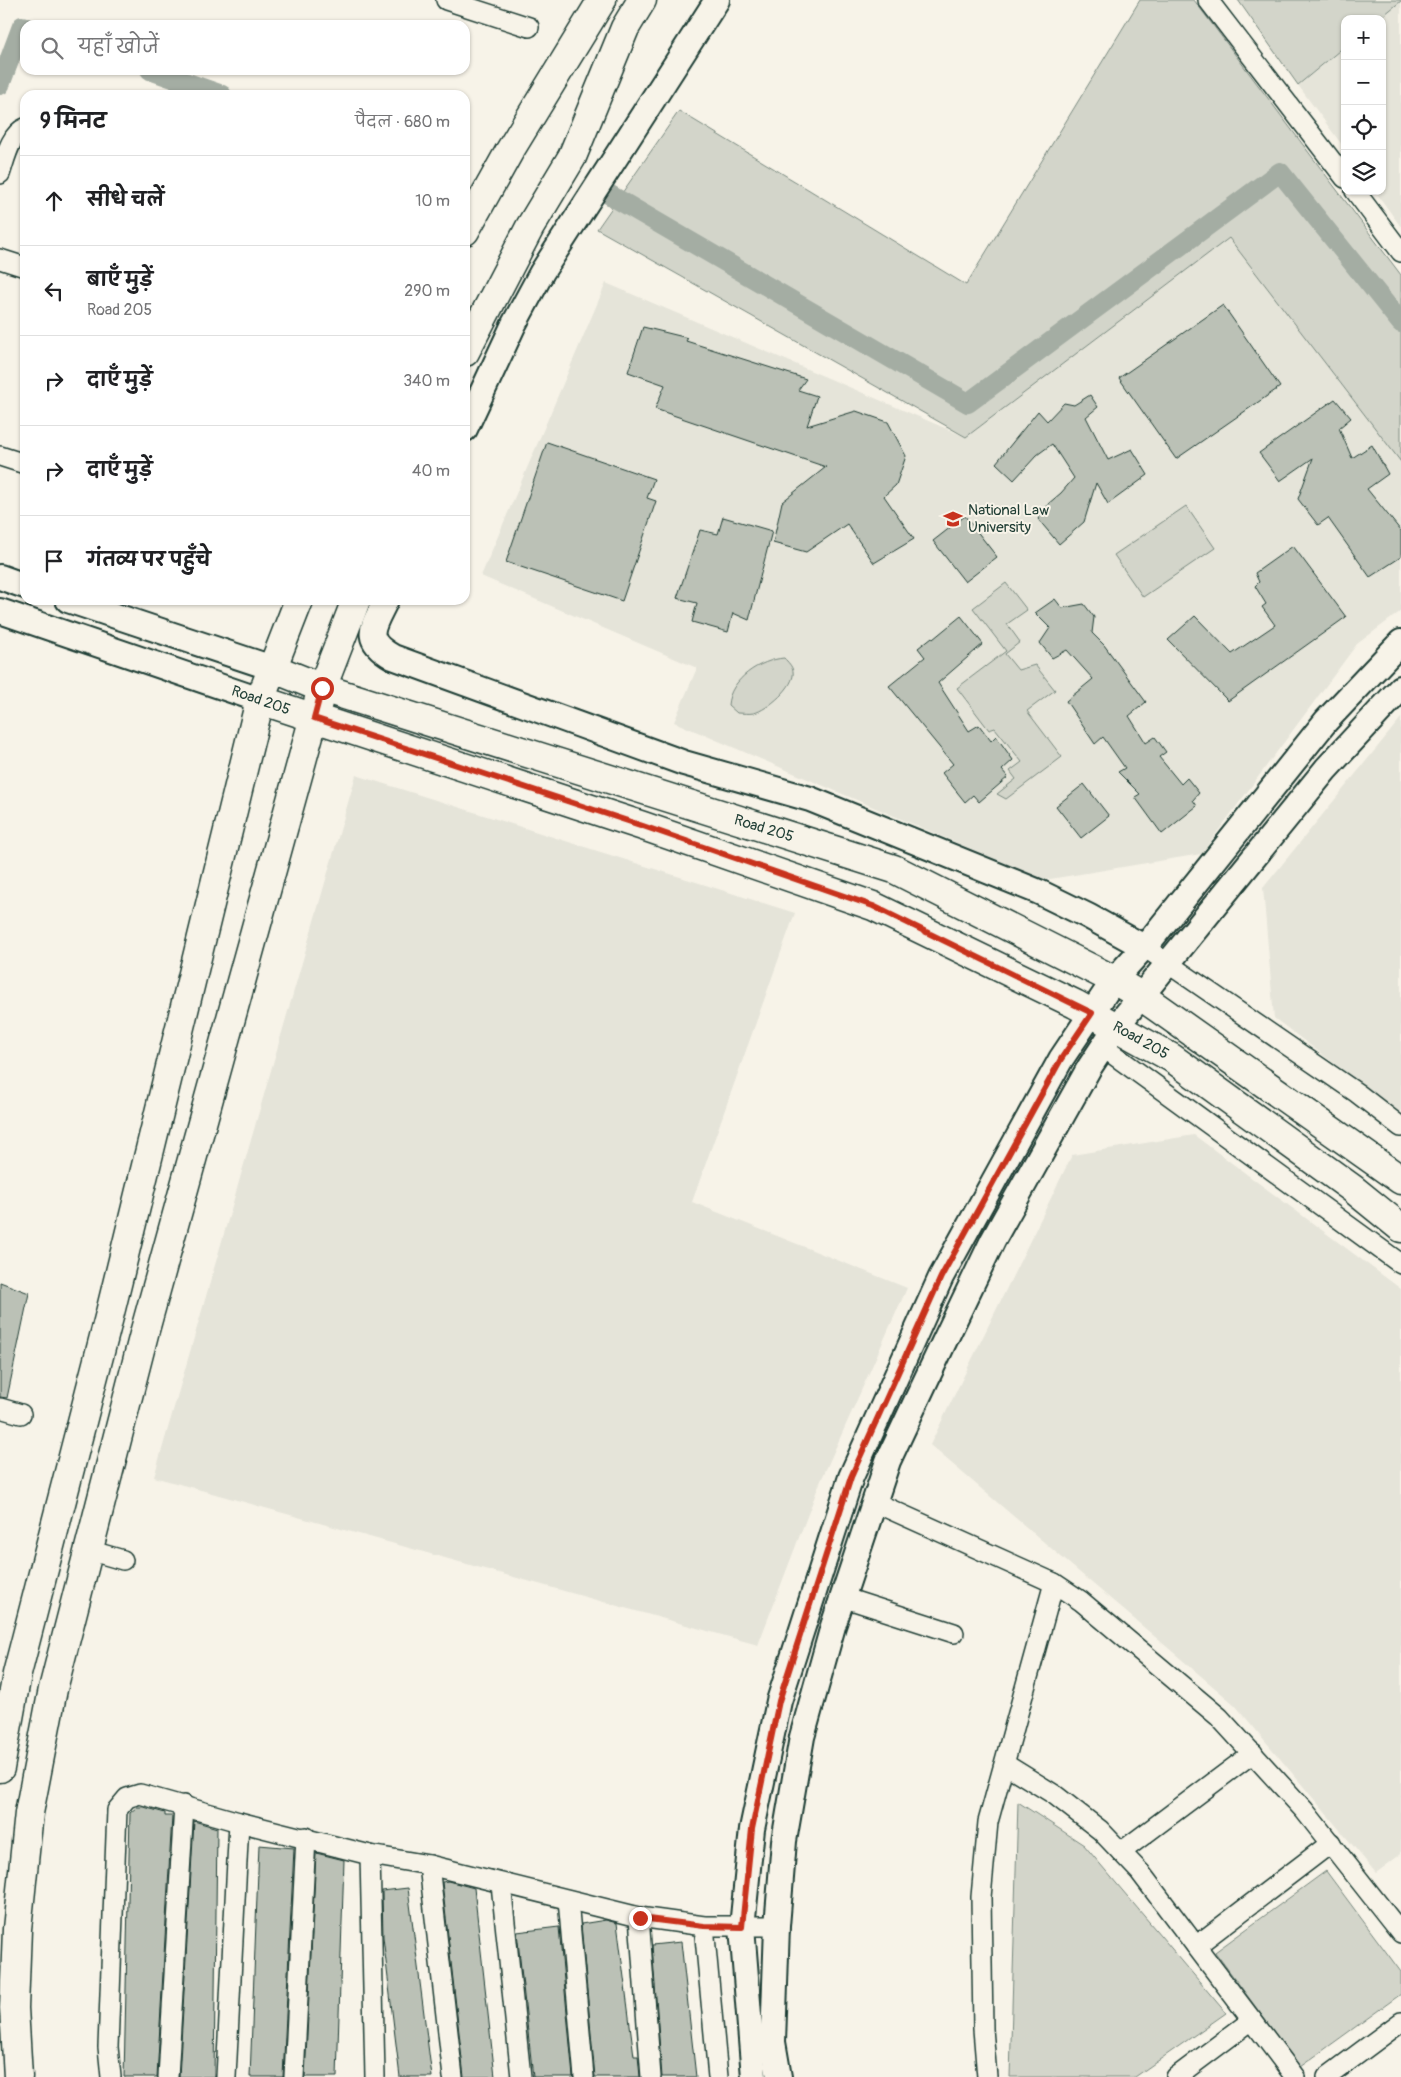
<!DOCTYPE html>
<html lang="hi">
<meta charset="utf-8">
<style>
body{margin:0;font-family:Pangolin,"Playpen Sans Deva",sans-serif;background:#f2f2f2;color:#202124}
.controls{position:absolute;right:15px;top:15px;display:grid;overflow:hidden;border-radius:10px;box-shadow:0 1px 4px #0004}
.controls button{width:45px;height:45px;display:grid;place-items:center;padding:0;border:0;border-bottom:1px solid #e0e0e0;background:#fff;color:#202124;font:25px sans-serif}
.stop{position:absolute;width:15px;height:15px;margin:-11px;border:4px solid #c8321e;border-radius:50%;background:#fff}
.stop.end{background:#c8321e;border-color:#fff;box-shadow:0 1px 5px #0008}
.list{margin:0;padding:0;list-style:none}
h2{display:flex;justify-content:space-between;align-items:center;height:65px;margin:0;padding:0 20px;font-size:21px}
h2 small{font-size:16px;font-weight:400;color:#757577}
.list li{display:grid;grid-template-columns:32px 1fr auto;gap:15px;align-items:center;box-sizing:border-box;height:90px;padding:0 20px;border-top:1px solid #e0e0e0}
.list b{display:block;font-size:19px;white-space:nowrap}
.list p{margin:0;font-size:16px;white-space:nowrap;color:#757577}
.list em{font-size:16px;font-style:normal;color:#757577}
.icon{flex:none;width:28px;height:28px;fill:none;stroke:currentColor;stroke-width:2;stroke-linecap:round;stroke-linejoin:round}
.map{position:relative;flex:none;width:1401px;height:2077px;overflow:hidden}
.search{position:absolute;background:#fff;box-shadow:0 1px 4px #0004;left:20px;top:20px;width:450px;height:55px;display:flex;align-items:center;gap:12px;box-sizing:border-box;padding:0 18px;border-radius:15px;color:#757577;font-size:19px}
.panel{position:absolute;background:#fff;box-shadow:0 1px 4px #0004;left:20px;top:90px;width:450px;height:515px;border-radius:15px}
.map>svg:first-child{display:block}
.built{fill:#e5e4d9}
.green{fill:#d3d5ca;stroke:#79897f}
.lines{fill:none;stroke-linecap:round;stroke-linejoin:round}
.canal{stroke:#a4ada3;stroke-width:20}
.building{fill:#bbc1b6;stroke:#1f3d34}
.minor-casing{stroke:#1f3d34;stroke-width:22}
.tertiary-casing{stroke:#1f3d34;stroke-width:28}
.secondary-casing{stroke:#1f3d34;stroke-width:31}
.minor{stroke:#f7f3e8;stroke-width:19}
.tertiary{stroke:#f7f3e8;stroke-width:24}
.secondary{stroke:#f7f3e8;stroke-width:28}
.route{stroke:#c8321e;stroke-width:6}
.labels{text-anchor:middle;stroke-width:4;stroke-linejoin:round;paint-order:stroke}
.poi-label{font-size:15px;fill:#1f3d34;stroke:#f7f3e8;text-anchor:start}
.street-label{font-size:15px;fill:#1f3d34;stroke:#f7f3e8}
</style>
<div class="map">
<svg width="1401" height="2077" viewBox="0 0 1401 2077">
<rect width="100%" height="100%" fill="#f7f3e8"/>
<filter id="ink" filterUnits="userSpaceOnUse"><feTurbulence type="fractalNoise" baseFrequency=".02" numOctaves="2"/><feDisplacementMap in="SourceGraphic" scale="10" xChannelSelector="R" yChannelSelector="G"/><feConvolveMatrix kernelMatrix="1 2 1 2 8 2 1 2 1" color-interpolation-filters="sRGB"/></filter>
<g filter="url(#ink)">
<g class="built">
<path d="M1401,1V227L1375,191H1382V19H1379Z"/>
<path d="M1345,46V149L1298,85Z"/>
<path d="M1229,237L1401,462V611L1357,644L1201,854L1044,880L674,722L697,668L481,576L606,283L966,437Z"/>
<path d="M1401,718V1114L1274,1018L1263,888Z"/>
<path d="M356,775L795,913L692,1202L907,1288L819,1485L758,1645L154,1477Z"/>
<path d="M1194,1135L1401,1289V1854L1376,1873L1235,1705L930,1445L1072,1155Z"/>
</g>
<g class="green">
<path d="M1140,0H1194L1401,275V462L1229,238L966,437L597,229L679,111L966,285Z"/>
<path d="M1238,0H1401V1L1379,19H1345V46L1298,85Z"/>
<path d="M1186,506L1215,548L1143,597L1114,555Z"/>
<path d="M1006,583L1027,610L1007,624L1020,642L1005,654L1018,670L1035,665L1055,690L1027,711L1062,757L1006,799L997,794L1016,779L1010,771L1022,762L995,728L989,730L957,688L1006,651L973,608Z"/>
<path d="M784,658C788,662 792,666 793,671C796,686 767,710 754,713C749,714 742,713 737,713L728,705C730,679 760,660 784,658Z"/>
<path d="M1018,1802L1084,1845L1226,2013L1135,2077H1010Z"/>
<path d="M1326,1871L1401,1972V1994L1300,2067L1215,1952Z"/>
</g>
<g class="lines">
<g class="canal">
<path d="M150,70L222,95"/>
<path d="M0,85L22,26L25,27"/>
<path d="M605,192L968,403L1280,172L1401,323"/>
</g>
</g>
<g class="building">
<path d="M1223,305L1280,387L1176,459L1119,378Z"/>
<path d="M643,327L688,338L686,341L806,379L798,390L817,396L807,426L856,411L888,422L906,456L896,485L884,496L914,539L874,563L847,524L806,552L773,543L782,502L826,467L655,409L665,385L628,372Z"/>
<path d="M1090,395L1098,407L1086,417L1108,460L1132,449L1148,475L1108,504L1096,483L1084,522L1059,544L1038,519L1048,504L1061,493L1074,478L1052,444L1037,455L1014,480L996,463L1038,411L1047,421L1064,403L1074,405Z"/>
<path d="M1335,399L1351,418L1339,428L1352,458L1372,445L1388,474L1367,489L1401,531V557L1370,577L1328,518L1318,525L1298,499L1313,458L1280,481L1259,453Z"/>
<path d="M547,442L654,479L647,498L656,501L622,601L506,562Z"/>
<path d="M965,516L997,557L965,582L933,541Z"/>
<path d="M723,517L772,531L749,620L733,613L728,632L692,622L697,603L677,598L700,530L718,534Z"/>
<path d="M1293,546L1346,617L1228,701L1168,640L1195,616L1232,654L1275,625L1262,607L1266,604L1255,586L1259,582L1255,573Z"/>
<path d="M1055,599L1062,608L1084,604L1094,617L1092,633L1104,645L1146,702L1129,716L1146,743L1155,737L1166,752L1159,757L1181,784L1187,778L1199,793L1193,800L1197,806L1162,834L1135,797L1140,794L1118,772L1125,768L1103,737L1095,744L1066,701L1093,679L1067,650L1052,658L1040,643L1050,628L1035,613Z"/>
<path d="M961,616L983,644L938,683L969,731L979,725L991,741L996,736L1013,760L1002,770L1008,777L979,802L973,795L965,802L942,773L953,764L889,686L925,657L918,648L932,637L933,639Z"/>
<path d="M1084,784L1109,816L1081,838L1056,806Z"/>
<path d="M0,1282L29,1293L7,1398L0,1397Z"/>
<path d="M137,1807H144L165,1813V1816H172L157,2077H124L130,1813Z"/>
<path d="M194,1821L217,1828L214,2077H179Z"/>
<path d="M259,1845L294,1848L283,2077H250Z"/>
<path d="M316,1853L344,1860L337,2077H305Z"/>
<path d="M448,1881L474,1888L495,2077H464L442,1882Z"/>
<path d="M408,1888L432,2077H400L383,1937L382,1891Z"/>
<path d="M606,1920L617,1923L634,2056H638L640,2077H595L581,1924Z"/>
<path d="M559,1927L573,2077H533L517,1932Z"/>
<path d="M681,1942L696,2077H662L652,1945Z"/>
</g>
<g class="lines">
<g class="minor-casing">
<g id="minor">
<path d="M446,0L529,27"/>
<path d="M1208,0L1345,178"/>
<path d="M0,174C5,160 10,134 25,128"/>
<path d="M1355,191L1401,252"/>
<path d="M0,259L25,267"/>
<path d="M0,456L25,464"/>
<path d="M1144,947L1357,1093L1401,1127"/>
<path d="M1103,1047L1401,1264"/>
<path d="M0,1408L21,1414"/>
<path d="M874,1502L1054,1583L988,1822L981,1897L983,2029L987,2077"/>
<path d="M88,1550L123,1560"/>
<path d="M1054,1583L1081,1601L1219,1717L1304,1810L1401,1933"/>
<path d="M842,1597L954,1633"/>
<path d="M1005,1764L1055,1795L1100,1830L1140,1872L1295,2077"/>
<path d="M1121,1852L1253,1753"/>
<path d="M370,1855L375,2077"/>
<path d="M429,1865L453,2077"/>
<path d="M501,1884L521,2077"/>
<path d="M568,1900L584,2077"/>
<path d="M639,1917L651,2077"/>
<path d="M704,1926L718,2077"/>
<path d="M1196,1946L1331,1843"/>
<path d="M111,2077L108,2047L117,1810L127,1798L140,1794L239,1822L370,1855L429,1865L639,1917L704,1926H777"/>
<path d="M168,2077L184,1805"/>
<path d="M226,2077L239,1822"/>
<path d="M294,2077L306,1837"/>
<path d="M1176,2077L1252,2020"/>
<path d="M1327,2077L1401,2022"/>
</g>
</g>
<g class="tertiary-casing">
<g id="tertiary">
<path d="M465,429L514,324L542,272L717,0"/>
<path d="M0,577L25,586"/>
<path d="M68,600L272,668"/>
<path d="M386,600C373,627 361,639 393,657L684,763L810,799L1039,892L1088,916L1144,947"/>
<path d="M0,611L260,700"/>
<path d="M754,2077L742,1927L752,1829L779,1701L851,1477L941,1277L1061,1059L1114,980L1153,937L1326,721L1401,642"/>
<path d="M779,2077L773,2042L777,1926L784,1841L802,1737L833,1626L888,1461L943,1344L993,1240L1089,1068L1116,1027L1326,769L1401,688"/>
</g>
</g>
<g class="secondary-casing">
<g id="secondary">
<path d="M465,231L509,152L602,0"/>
<path d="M465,352L530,227L572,157L625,28L642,0"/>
<path d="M272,668L322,688L894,869L1114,980L1141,996L1401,1180"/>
<path d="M260,700L643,826L873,906L1075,1004L1172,1058L1353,1189L1401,1228"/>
<path d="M0,1768L17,1674L109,1317L260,700L299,600"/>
<path d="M18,2077L14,2008L17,1929L29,1813L53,1689L145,1330L322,688L356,600"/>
</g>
</g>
<use href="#minor" class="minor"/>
<use href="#tertiary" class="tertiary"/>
<use href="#secondary" class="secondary"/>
</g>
</g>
<g class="lines" filter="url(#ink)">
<path class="route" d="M322,688L314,718L643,826L873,906L1092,1013L1061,1059L941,1277L851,1477L779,1701L752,1829L742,1927L704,1926L640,1918"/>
</g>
<defs>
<g id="university-bare" transform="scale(1.5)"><path d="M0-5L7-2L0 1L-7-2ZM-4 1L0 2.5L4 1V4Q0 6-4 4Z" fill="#c8321e" stroke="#f7f3e8" stroke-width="2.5" paint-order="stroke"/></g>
</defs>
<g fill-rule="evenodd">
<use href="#university-bare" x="953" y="519"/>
</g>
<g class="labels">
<g class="poi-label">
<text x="968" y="515">National Law<tspan x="968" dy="17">University</tspan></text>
</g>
<g class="street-label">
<text transform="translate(261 700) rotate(19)" y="5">Road 205</text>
<text transform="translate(764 828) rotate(17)" y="5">Road 205</text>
<text transform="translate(1141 1040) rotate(29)" y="5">Road 205</text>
</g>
</g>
</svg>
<div class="controls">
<button>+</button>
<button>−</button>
<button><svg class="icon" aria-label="locate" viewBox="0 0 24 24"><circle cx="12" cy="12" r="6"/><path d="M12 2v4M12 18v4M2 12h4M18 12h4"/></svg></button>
<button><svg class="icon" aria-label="layers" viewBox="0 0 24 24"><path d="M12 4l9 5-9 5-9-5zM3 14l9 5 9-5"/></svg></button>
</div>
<div class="stop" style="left:322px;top:688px"></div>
<div class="stop end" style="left:640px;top:1918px"></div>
<div class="search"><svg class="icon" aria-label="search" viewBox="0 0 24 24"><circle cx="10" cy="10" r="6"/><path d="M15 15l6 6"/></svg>यहाँ खोजें</div>
<section class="panel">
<h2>9 मिनट<small>पैदल · 680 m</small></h2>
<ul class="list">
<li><svg class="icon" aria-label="ahead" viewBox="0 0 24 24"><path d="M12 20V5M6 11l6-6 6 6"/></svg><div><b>सीधे चलें</b></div><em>10 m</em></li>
<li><svg class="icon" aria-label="left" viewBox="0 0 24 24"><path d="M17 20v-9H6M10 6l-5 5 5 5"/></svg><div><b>बाएँ मुड़ें</b><p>Road 205</p></div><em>290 m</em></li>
<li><svg class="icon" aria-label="right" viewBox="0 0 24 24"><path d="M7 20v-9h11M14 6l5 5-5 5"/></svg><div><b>दाएँ मुड़ें</b></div><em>340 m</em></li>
<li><svg class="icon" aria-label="right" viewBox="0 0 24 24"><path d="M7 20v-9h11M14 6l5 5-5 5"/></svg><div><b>दाएँ मुड़ें</b></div><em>40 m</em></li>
<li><svg class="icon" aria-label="arrive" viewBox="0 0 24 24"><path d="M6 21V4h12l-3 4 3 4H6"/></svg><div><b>गंतव्य पर पहुँचे</b></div></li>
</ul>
</section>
</div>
